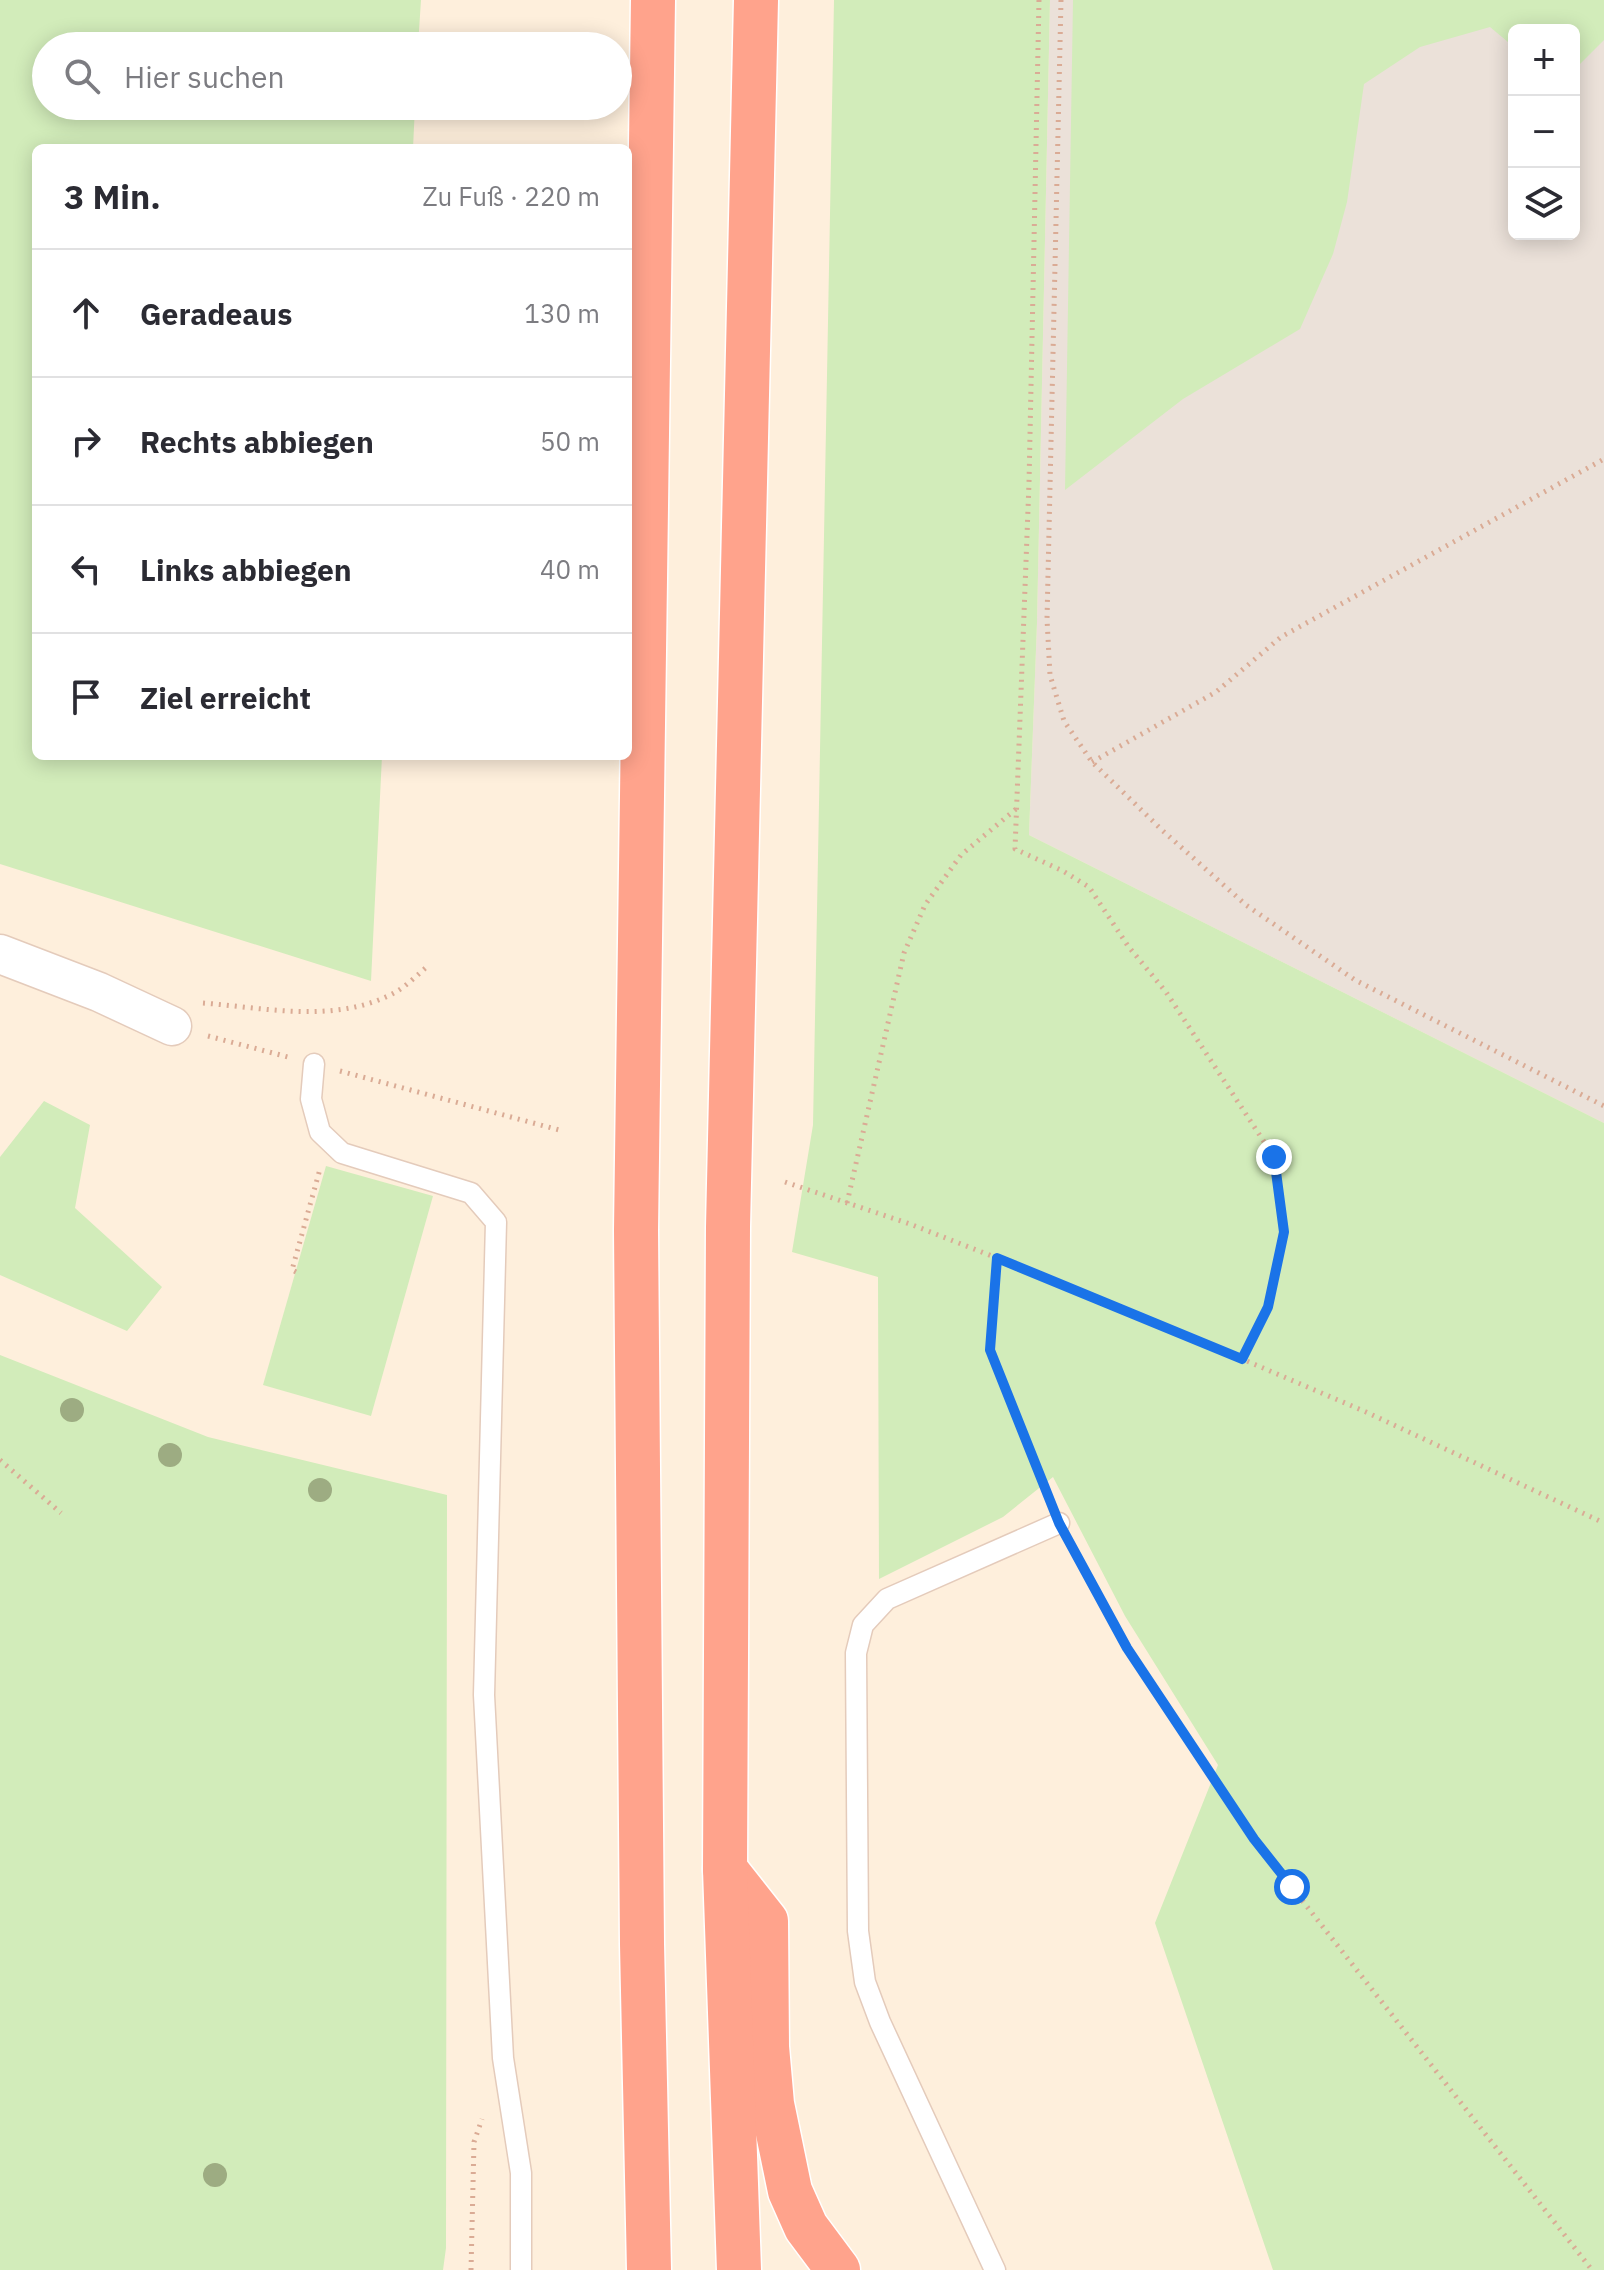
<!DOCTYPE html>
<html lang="de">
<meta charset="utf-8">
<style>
body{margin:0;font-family:"IBM Plex Sans",sans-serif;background:#f2f2f3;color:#2b2b33}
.controls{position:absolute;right:24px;top:24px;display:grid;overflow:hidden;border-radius:12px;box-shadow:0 4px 20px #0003}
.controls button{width:72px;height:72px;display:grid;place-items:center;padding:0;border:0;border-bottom:2px solid #e1e1e2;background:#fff;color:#2b2b33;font:40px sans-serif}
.stop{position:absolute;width:24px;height:24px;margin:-18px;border:6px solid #1a73e8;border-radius:50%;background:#fff}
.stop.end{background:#1a73e8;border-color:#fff;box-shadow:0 2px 8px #0008}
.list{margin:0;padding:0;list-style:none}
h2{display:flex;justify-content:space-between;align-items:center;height:104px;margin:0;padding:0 32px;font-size:34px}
h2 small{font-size:26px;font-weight:400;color:#7c7c81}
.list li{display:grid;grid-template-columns:52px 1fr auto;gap:24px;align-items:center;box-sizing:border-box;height:128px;padding:0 32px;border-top:2px solid #e1e1e2}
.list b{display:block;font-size:30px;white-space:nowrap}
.list em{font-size:26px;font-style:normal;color:#7c7c81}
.icon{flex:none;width:44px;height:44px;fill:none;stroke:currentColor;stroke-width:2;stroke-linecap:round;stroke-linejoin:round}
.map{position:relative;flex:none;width:1604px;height:2270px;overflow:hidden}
.search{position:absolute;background:#fff;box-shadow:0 4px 20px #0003;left:32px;top:32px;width:600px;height:88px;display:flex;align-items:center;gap:20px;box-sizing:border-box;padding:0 28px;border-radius:44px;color:#7c7c81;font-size:30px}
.panel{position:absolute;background:#fff;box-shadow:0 4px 20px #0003;left:32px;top:144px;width:600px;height:616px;border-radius:12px}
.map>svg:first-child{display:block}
.industrial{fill:#ebe1d9;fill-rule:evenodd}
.green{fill:#d2ecba}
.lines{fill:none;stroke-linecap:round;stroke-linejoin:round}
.service-casing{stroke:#e4cbbb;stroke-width:23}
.minor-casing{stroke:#e4cbbb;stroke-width:41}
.motorway-casing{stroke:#fff;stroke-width:47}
.path{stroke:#daab95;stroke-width:5;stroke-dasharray:2 6;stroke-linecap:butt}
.service{stroke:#fff;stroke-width:20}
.minor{stroke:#fff;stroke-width:38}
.motorway{stroke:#ffa38c;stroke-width:44}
.tree{fill:#9dac82}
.route{stroke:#1a73e8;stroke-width:10}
</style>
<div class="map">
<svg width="1604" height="2270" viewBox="0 0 1604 2270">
<rect width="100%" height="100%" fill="#feefdc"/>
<path class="industrial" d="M1050,0H1604V1123L1029,835L1037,623ZM1514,30H1574V234H1514Z"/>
<g class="green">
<path d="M0,0H421L418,46H46V106H415L413,148H36V756H382L371,981L0,864Z"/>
<path d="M834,0H1050L1037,623L1029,835L1604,1123V2270H1273L1155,1923L1218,1765L1125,1616L1053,1477L1003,1517L879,1579L878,1277L792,1252L813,1125Z"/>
<path d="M1073,0H1604V40L1574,70V30H1514V47L1490,27L1420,47L1364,84L1347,202L1333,254L1300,329L1183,399L1065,490Z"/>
<path d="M44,1101L90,1125L75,1208L162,1287L127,1331L0,1275V1157Z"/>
<path d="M326,1166L433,1196L371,1416L263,1385Z"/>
<path d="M0,1355L208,1437L447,1495L446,2248L443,2270H0Z"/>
</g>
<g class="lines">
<g class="service-casing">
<g id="service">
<path d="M314,1064L311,1099L320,1132L342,1153L471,1193L496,1222L484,1695L503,2058L521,2173V2270"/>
<path d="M995,2270L880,2022L865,1982L858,1931L856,1653L863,1625L887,1599L1059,1523"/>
</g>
</g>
<g class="minor-casing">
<path id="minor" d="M0,954L99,992L172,1026"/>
</g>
<g class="motorway-casing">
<g id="motorway">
<path d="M725,1869L766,1921L767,2047L772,2104L790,2191L806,2227L838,2270"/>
<path d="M649,2270L642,1944L636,1230L653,0"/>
<path d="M739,2270L725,1869L728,1227L756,0"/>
</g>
</g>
<g class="path">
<path d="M1039,0L1029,483L1015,849L1063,871L1089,887L1128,946L1166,992L1274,1157L1284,1232L1268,1307L1242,1359"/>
<path d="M1061,0L1047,619L1050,675L1064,721L1092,762L1163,831L1246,905L1355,980L1604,1106"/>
<path d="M1092,762L1216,692L1281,637L1604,459"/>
<path d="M203,1003C267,1008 335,1024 394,993C407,986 418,974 429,965"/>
<path d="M208,1036L288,1057"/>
<path d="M340,1071L563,1131"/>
<path d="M785,1182L910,1224L997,1258L1242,1359L1366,1412L1604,1523"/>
<path d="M847,1203L904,953L925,905L961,855L1016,809"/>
<path d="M997,1258L990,1350L1048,1498"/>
<path d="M296,1272L292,1270L320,1169"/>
<path d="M0,1460L61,1513"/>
<path d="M1071,1546L1127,1648L1254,1839L1592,2270"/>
<path d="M471,2270L474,2142L482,2119"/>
</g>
<use href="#service" class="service"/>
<use href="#minor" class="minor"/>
<use href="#motorway" class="motorway"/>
</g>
<g class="tree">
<circle cx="72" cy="1410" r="12"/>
<circle cx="170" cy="1455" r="12"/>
<circle cx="320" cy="1490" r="12"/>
<circle cx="215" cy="2175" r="12"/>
</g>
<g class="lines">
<path class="route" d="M1274,1157L1284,1232L1268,1307L1242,1359L997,1258L990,1350L1059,1523L1127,1648L1254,1839L1292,1887"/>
</g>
</svg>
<div class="controls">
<button>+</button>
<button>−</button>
<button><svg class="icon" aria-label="layers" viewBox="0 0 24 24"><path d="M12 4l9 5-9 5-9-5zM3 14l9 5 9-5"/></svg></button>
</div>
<div class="stop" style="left:1292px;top:1887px"></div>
<div class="stop end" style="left:1274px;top:1157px"></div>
<div class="search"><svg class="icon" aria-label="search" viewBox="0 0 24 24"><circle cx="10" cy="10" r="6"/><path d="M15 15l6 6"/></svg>Hier suchen</div>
<section class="panel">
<h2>3 Min.<small>Zu Fuß · 220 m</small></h2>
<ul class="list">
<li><svg class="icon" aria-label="ahead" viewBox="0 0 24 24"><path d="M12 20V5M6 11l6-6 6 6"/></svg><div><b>Geradeaus</b></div><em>130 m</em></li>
<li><svg class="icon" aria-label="right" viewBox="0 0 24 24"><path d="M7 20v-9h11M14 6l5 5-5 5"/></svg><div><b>Rechts abbiegen</b></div><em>50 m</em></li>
<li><svg class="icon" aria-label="left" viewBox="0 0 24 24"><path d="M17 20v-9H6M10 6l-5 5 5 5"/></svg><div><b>Links abbiegen</b></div><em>40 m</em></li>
<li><svg class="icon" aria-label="arrive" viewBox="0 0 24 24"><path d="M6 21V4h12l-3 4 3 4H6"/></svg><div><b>Ziel erreicht</b></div></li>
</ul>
</section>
</div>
